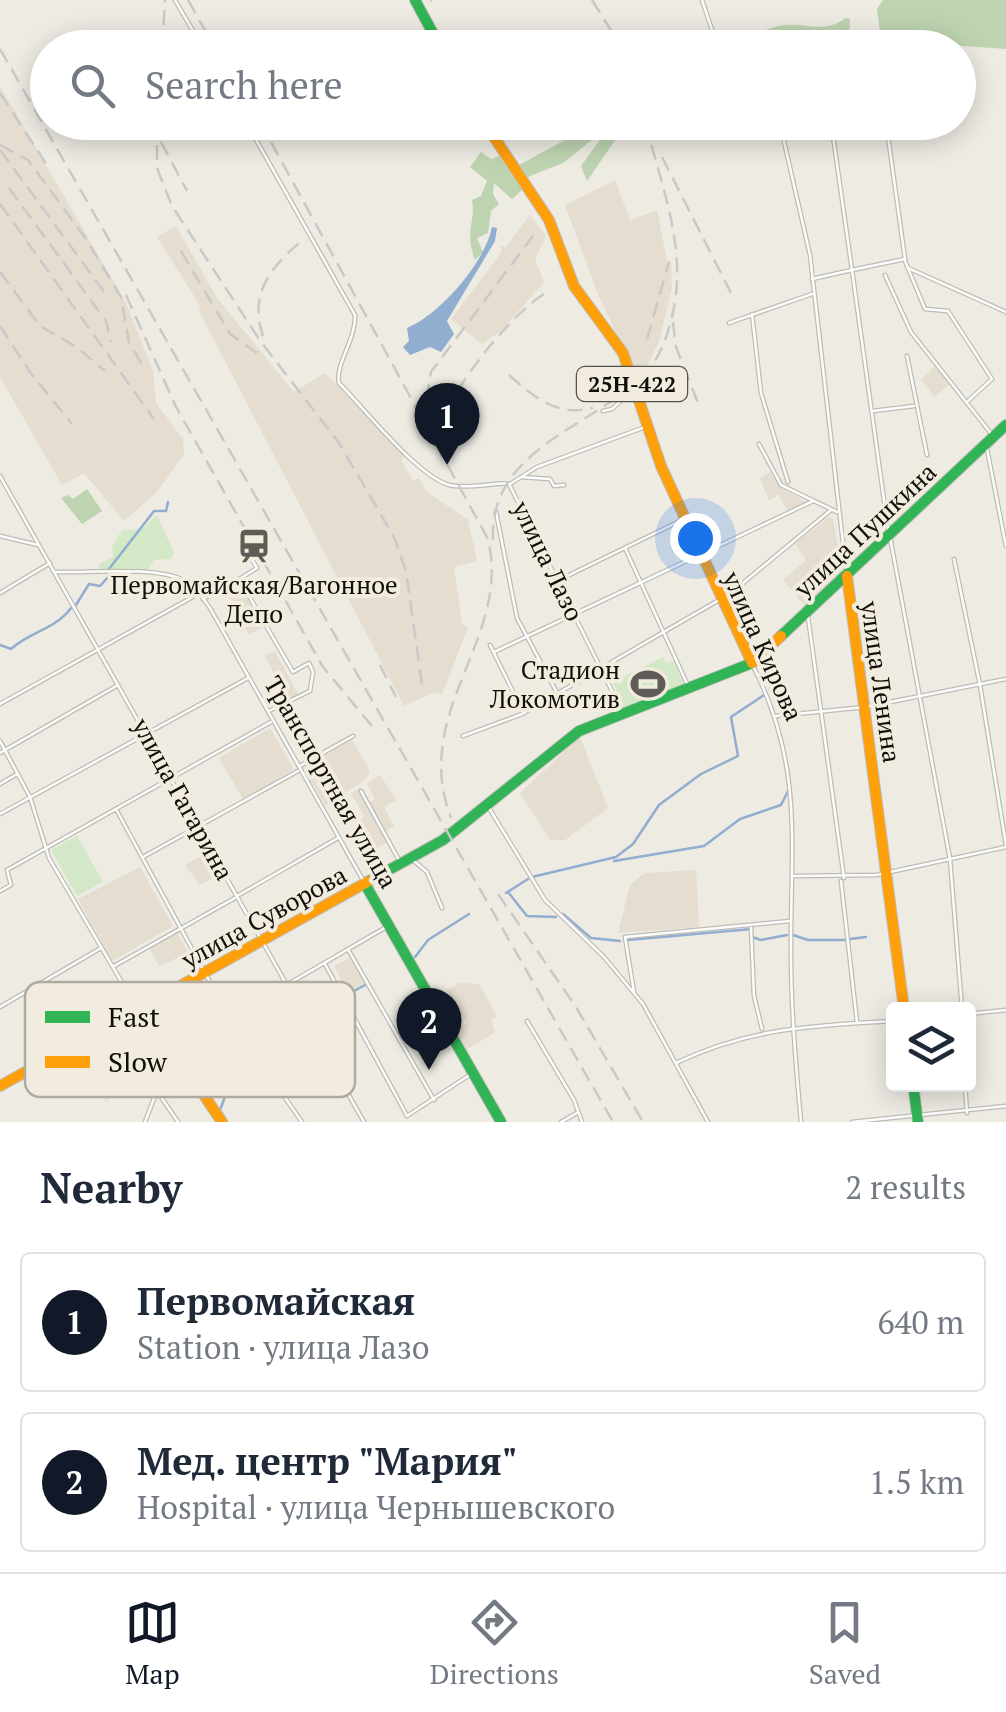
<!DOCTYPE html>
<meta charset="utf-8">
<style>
body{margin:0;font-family:"PT Serif",serif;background:#f6f6f7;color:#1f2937}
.controls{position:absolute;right:30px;bottom:30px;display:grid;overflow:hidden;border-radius:10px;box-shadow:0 5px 25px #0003}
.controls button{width:90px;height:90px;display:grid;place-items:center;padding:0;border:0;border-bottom:2px solid #e0e1e3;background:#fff;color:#1f2937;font:50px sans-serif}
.you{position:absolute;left:695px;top:538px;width:35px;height:35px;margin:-25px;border:8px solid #fff;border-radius:50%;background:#1a73e8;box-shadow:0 0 0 15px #1a73e833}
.badge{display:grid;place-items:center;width:65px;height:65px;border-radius:50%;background:#111827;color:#fff;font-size:32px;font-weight:700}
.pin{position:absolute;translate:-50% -82px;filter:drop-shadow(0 2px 5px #0008)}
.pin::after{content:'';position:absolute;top:52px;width:35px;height:30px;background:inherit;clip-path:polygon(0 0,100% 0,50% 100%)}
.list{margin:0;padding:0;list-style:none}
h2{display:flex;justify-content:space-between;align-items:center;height:130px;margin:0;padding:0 40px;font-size:42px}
h2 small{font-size:32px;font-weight:400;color:#747a83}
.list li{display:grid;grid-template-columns:65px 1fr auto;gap:30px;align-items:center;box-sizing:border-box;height:140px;margin:0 20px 20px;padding:0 20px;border:2px solid #e0e1e3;border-radius:10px}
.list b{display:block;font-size:38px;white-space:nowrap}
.list p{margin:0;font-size:32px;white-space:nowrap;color:#747a83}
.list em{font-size:32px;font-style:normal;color:#747a83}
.icon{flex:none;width:55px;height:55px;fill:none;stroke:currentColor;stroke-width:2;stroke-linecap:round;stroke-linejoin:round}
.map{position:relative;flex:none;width:1006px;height:1122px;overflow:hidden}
.search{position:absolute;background:#fff;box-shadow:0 5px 25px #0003;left:30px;right:30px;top:30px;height:110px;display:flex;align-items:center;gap:25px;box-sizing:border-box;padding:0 35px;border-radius:55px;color:#747a83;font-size:38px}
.sheet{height:450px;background:#fff}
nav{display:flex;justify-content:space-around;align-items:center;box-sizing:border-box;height:140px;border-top:2px solid #e0e1e3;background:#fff;font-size:28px;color:#747a83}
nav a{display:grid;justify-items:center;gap:5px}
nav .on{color:#111827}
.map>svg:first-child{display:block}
.built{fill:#e4ddd0}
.green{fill:#d3e8c6}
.forest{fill:#bed4b1}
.water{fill:#91adcf}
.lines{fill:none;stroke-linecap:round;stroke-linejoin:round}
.stream{stroke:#91adcf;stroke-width:2.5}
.street-casing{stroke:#bebcb6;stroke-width:5}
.fast-casing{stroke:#bebcb6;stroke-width:12}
.slow-casing{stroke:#bebcb6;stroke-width:12}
.street{stroke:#fcfcfb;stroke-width:2.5}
.fast{stroke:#30b455;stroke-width:10}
.slow{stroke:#ff9f0a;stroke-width:10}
.rail{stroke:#cac9c7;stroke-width:2.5;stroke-dasharray:15 8;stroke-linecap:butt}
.labels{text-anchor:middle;stroke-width:8;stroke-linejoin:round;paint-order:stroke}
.shield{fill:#f2ecdf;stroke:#55514b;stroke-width:2.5}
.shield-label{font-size:22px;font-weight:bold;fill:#120f0b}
.street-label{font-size:25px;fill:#120f0b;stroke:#f2ecdf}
.poi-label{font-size:25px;fill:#120f0b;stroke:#f2ecdf}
.key{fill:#f2ecdf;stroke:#afaa9f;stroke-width:2.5}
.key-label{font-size:28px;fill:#120f0b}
</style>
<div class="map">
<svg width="1006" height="1122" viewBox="0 0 1006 1122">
<rect width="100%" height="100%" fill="#eeebe3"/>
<g class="built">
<path d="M0,86L126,303L153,371L156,403L183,439L184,454L157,492L124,521L84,473L62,485L0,377Z"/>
<path d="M615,180L630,220L657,210L667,261L671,262L672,288L659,341L648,365L635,373L597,292L565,205Z"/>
<path d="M530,215L546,236L535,259L544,282L502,330L482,344L451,319L501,253V246L506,247Z"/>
<path d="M176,226L217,298L294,392L325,373L407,453L401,460L413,481L419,478L426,491L468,520L477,561L454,567L462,624L468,627L442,695L435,692L404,706L198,309L201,307L157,237Z"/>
<path d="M936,365L951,383L935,397L921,380Z"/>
<path d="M770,472L779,487L806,502L789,512L778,495L769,501L760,478Z"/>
<path d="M829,517L833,519L842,573L806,607L783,580L806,560L795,544Z"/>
<path d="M238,582L263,627L249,635L226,589Z"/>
<path d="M275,651L298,694L288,700L265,656Z"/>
<path d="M270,728L294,769L243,799L219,758Z"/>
<path d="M580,737L608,808L565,840H550L520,793Z"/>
<path d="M352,740L370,771L366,779L326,806L303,768Z"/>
<path d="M380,775L396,800L384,807L394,826L386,831L391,841L369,851L360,836L368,831L361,819L364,816L351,793L360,788L368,803L375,799L367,784Z"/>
<path d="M207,853L219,875L200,885L185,865Z"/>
<path d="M140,867L173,926L112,961L78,899Z"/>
<path d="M696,870L699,927L618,933L630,885L645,873Z"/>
<path d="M177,932L188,953L159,966L149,948Z"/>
<path d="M351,957L365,983L348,993L334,966Z"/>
<path d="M459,983L479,984L497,1016L491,1020L495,1033L467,1049L455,1030L467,1023L446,991Z"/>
</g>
<g class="green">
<path d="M157,515L174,553L171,559L154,560L147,571L99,570V564L113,557L112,546L122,530L142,529Z"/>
<path d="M663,657L666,663L674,661L686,690L626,710L607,671L615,666L623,677Z"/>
<path d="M77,836L103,882L77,896L51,850Z"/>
<path d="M134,1015H139L167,1058L106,1101L73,1049Z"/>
</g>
<g class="forest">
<path d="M883,0H1006V49L950,45L882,47L877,9Z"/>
<path d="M846,18L850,19L849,44L734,47C746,39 769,26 785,25C810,23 822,34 846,18Z"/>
<path d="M610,126L622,130L587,181L581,166Z"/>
<path d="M591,132L593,139L563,163L528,177L519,165L576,134Z"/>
<path d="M481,152L491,159L499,156L522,190L512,199L494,183L493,194L499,204L491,211L488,233L477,238L483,252L475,260C464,232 476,221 472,200L481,196L487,181L470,167Z"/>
<path d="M87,489L102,511L82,524L61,498L68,495L73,499Z"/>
</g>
<path class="water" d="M492,227L497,228L495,241L447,321L454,334L441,352L430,347L410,355L403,347L409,341L407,328C439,315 485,263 492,227Z"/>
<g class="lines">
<g class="stream">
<path d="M109,569L154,511H166L168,502"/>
<path d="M76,605L89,584L100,586L109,576"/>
<path d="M0,645L11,649C29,632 56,629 71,608"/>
<path d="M770,691L772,682"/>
<path d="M614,861L704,846L740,819L781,805L788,791"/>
<path d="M532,877L616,857L633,844L659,805L701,774L738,756L731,717L764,695"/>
<path d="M508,892L527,916L556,917"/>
<path d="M506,893L528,879"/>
<path d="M563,914L591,938L620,941"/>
<path d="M793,935L808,940H845"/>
<path d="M752,937L761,940L787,935"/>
<path d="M850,939L866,937"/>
<path d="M628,940L752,929"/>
<path d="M415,957L428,940L469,914"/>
<path d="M347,995L365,985"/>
<path d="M309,1014L340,999"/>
<path d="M251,1043L303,1017"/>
<path d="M227,1122L220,1110L244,1046"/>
</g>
<g class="street-casing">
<g id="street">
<path d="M175,0L203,48"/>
<path d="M702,0L718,48"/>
<path d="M246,122L355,315C356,340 335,364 339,383C364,408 417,476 449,485C467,490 502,481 509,484"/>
<path d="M775,122L783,137L810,255L846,569"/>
<path d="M831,122L852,270L905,259L886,122"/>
<path d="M905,261L925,309L948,311L992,379L968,401"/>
<path d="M908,268L1006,312"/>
<path d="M885,275L911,332L993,436"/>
<path d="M812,279L852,270L888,529"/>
<path d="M752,314L761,393L788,482"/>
<path d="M729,323L812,294"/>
<path d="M907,356L927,455"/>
<path d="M603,411L612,409L625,397H634"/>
<path d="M873,411L914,406"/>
<path d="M759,444L781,485L837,512"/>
<path d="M987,449L1006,546"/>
<path d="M0,476L364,1122"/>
<path d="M521,477L550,479L554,486L564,485"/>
<path d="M510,484L537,467L645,427"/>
<path d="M510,486L622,711"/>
<path d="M496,512L517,618L556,691"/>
<path d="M0,536L38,545"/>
<path d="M890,537L950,859L962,1009"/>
<path d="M625,548L689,688"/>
<path d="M706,552L813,501"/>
<path d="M954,559L980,685L1006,845"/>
<path d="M56,572C88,573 155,566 183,580C195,586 203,598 210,608L364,882"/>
<path d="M241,578L257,568L245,548"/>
<path d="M559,580L682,520"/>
<path d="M0,593L50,563"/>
<path d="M725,598L831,510"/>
<path d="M203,599L239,579L293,672L309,663L313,672L310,691L269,711"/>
<path d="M808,617L844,878"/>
<path d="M490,645L523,712"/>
<path d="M494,652L699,555"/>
<path d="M752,664C805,766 790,845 791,954C791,1010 796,1066 801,1122"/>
<path d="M0,704L198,594"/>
<path d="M776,716L865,707L1006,679"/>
<path d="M463,736L522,714L719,600"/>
<path d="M0,741L30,797L49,858L138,1010"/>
<path d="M0,753L118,685"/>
<path d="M300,766L353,736"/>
<path d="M0,784L17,774"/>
<path d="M361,791L400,862"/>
<path d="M489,808L545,900L604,957L643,1004L708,1122"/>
<path d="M116,809L230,1019L302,1122"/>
<path d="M0,814L248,678"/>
<path d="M143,857L298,771"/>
<path d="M414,861L427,872L442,908"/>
<path d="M793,876L876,875L1006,847"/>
<path d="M841,881L857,1022"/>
<path d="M0,891L11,885L7,870L271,722"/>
<path d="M237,896L338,838"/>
<path d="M751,928L754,996L762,1029"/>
<path d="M349,951L434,1100"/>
<path d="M325,964L407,1116L471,1074"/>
<path d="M114,966L235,898"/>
<path d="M44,984L78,1042"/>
<path d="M634,992L625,937L790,921"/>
<path d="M0,1007L101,948"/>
<path d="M968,1014L1006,1010"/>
<path d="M527,1021L574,1100L582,1122"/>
<path d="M676,1063C751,1027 813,1026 894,1021"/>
<path d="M965,1084L967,1113"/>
<path d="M157,1091L178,1122"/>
<path d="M145,1122L161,1080L183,1045L388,926"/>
<path d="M561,1122L577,1113"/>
<path d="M852,1122L1006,1106"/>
</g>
</g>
<g class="fast-casing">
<g id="fast">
<path d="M415,0L441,48"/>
<path d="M781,636L1006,425"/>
<path d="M369,881L443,840L579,731L752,663"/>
<path d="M365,884L501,1122"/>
<path d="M913,1084L918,1122"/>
</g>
</g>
<g class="slow-casing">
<g id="slow">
<path d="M484,122L549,220L574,286L623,353L661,466L752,663L781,636"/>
<path d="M847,576L904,1009"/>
<path d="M138,1011L181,1061L222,1122"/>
<path d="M0,1086L369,881"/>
</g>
</g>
<use href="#street" class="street"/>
<use href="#fast" class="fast"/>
<use href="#slow" class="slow"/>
<g class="rail">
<path d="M188,0L215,48"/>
<path d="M592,0L622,48"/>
<path d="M430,1L432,0"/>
<path d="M162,48L165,0"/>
<path d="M0,49L613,1122"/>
<path d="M0,93L47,165"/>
<path d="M157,122V168L172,206L261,342L339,443L394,537L406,571L422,685"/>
<path d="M260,122L488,539C512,640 410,710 451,818"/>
<path d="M161,142L187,191"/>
<path d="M0,145L28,160L86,239L121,297L129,343L142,364"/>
<path d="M0,150L105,293"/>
<path d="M662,157L731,293"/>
<path d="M9,188L106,321L111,342"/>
<path d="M0,204L154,419"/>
<path d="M181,251L230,334L257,353"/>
<path d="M0,272L40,326L75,346L105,371"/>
<path d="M126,295L176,407L323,667L376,731"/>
<path d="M673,322L676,347L700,408"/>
<path d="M0,326L30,372L72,424"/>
<path d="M263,336C248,293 272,265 304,239"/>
<path d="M647,339L669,262"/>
<path d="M509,375C534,397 557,417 593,408"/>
<path d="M432,422L428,390L431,372L533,236"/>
<path d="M451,457C446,440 444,418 452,401C469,368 515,311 547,292"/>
<path d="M493,540C489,448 592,428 645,374C666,352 676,309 677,280C679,228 658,172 645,122"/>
<path d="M380,665L396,697"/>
<path d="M498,894L576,1007L643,1122"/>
</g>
</g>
<defs>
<g id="station-bare" transform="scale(2.7)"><path d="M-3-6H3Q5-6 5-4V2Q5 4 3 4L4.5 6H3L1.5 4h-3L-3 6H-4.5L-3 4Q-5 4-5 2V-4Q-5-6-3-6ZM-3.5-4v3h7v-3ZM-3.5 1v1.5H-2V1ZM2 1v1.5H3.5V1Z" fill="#5f5c57" stroke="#f2ecdf" stroke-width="2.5" paint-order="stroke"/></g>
<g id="stadium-bare" transform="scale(2.7)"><path d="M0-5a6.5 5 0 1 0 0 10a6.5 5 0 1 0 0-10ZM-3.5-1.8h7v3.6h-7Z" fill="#5f5c57" stroke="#f2ecdf" stroke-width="2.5" paint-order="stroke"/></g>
</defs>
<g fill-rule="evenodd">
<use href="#station-bare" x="254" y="546"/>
<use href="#stadium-bare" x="648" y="684"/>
</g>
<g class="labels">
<rect class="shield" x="577" y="367" width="110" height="34" rx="8"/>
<g class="shield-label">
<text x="632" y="392">25Н-422</text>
</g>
<g class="street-label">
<text transform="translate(865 530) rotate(-43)" y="9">улица Пушкина</text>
<text transform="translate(548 561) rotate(64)" y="9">улица Лазо</text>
<text transform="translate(763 646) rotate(66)" y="9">улица Кирова</text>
<text transform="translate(881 682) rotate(82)" y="9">улица Ленина</text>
<text transform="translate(331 782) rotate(60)" y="9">Транспортная улица</text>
<text transform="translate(183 799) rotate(61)" y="9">улица Гагарина</text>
<text transform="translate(264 917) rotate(-29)" y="9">улица Суворова</text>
</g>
<g class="poi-label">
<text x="254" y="594">Первомайская/Вагонное<tspan x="254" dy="29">Депо</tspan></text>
<text x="620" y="679" text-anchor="end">Стадион<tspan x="620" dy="29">Локомотив</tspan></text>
</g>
</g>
<rect x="25" y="982" width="330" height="115" rx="15" class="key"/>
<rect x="45" y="1011" width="45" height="12" fill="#30b455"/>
<rect x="45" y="1056" width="45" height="12" fill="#ff9f0a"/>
<g class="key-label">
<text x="108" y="1027">Fast</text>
<text x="108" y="1072">Slow</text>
</g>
</svg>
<div class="controls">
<button><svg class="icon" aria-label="layers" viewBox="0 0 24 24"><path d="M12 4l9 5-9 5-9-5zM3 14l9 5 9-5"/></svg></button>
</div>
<div class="you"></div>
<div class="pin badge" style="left:447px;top:465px">1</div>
<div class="pin badge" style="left:429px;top:1070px">2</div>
<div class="search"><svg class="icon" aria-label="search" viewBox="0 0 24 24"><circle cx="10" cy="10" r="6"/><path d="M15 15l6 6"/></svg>Search here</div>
</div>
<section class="sheet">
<h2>Nearby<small>2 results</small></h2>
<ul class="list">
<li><span class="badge">1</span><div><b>Первомайская</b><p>Station · улица Лазо</p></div><em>640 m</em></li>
<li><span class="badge">2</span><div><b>Мед. центр &quot;Мария&quot;</b><p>Hospital · улица Чернышевского</p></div><em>1.5 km</em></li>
</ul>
</section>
<nav>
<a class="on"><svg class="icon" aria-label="map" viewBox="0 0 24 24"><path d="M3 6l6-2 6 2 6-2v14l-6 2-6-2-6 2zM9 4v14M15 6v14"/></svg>Map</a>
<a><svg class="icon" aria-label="directions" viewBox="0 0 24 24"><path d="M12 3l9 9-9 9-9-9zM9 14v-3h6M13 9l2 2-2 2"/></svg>Directions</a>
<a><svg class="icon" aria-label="saved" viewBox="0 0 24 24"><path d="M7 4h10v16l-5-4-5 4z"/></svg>Saved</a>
</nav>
